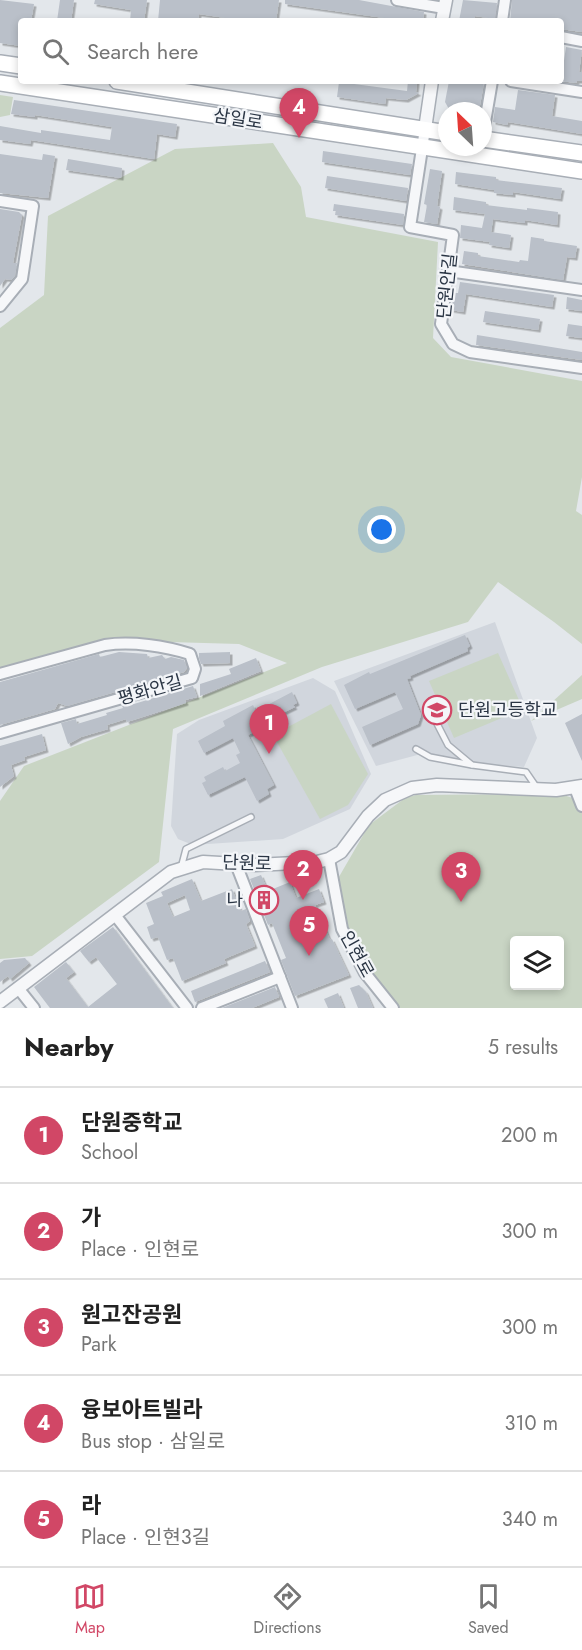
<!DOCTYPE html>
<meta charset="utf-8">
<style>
body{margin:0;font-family:Jost,"Noto Sans KR",sans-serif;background:#f6f6f6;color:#222}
.controls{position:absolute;right:18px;bottom:18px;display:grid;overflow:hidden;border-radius:6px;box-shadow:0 3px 9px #0003}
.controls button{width:54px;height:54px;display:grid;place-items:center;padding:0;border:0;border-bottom:2px solid #e0e0e0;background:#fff;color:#222;font:30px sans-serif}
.compass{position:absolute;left:438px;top:102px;width:54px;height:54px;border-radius:50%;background:#fff;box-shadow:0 3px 9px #0003;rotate:335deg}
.you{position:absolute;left:382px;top:530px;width:21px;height:21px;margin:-15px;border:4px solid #fff;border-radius:50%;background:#1a73e8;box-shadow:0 0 0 9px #1a73e833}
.badge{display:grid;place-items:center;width:39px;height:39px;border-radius:50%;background:#d14766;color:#fff;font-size:20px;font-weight:700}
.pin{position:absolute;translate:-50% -50px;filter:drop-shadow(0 2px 3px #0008)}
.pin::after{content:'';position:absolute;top:32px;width:21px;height:18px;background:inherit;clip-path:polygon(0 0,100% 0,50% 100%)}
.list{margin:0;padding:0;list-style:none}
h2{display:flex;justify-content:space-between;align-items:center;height:78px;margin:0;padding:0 24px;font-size:26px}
h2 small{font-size:20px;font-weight:400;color:#767676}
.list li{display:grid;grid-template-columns:39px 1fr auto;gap:18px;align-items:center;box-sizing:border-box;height:96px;padding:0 24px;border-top:2px solid #e0e0e0}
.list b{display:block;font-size:22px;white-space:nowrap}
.list p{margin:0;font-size:20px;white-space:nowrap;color:#767676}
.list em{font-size:20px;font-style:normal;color:#767676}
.icon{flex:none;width:33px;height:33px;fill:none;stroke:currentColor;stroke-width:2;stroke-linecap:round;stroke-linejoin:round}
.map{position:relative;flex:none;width:582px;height:1008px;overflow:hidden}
.search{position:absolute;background:#fff;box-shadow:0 3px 9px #0003;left:18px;right:18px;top:18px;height:66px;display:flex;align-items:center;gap:15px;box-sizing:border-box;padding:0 21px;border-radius:6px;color:#767676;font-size:22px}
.sheet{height:558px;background:#fff}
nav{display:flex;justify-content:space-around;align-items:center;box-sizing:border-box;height:84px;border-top:2px solid #e0e0e0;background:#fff;font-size:16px;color:#767676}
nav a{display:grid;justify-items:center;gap:3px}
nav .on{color:#d14766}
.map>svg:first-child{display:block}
.built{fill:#d1d6dd}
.green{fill:#c9d5c4;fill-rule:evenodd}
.building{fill:#bac0c9;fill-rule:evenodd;filter:url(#shadow)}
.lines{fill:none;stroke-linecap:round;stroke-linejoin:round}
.service-casing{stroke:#a8aeb6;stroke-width:8}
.minor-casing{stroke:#a8aeb6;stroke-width:14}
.tertiary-casing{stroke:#a8aeb6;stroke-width:15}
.secondary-casing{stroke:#a8aeb6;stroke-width:18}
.service{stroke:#f6f7f9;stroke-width:5}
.minor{stroke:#f6f7f9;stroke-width:10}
.tertiary{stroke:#f6f7f9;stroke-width:12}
.secondary{stroke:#fff;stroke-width:15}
.labels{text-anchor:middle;stroke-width:4.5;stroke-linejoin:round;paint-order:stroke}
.street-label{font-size:18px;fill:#2a3544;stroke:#f3f5f8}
.poi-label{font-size:18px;fill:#2a3544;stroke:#f3f5f8;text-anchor:start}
</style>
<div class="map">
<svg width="582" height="1008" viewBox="0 0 582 1008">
<defs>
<filter id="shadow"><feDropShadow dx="2.5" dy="2.5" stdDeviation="0" flood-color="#0004"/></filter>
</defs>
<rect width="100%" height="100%" fill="#e3e7eb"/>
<g class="built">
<path d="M495,622L537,738L524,767L473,763L421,754L376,766L334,681Z"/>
<path d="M313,678L335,691L371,774L350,809L283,839L193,845L178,839L171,826L177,734L199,720Z"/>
</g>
<g class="green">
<path d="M0,95L13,97L10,115L0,117Z"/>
<path d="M273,143L301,187L306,217L438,242L433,338L451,357L582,381V477L576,511L582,515V644L554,622L498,582L468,622L322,667L173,729L159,862L32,956L0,959V801L24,766L287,663L239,644L100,640L0,671V328L44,295L48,216L175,149Z"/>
<path d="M498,653L523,709L454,738L429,681Z"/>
<path d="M582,675V699L531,721Z"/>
<path d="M331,704L368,774L348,805L320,819L273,735Z"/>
<path d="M561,794L581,801L582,803V1008H389L358,973L348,944L336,882L369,825L405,798L416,795ZM514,940H560V986H514Z"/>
</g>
<g class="building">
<path d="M0,0L34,4L31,21H21V46L0,43Z"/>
<path d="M60,0H74L71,21H57Z"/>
<path d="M95,0H147L144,21H130L131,10L94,4Z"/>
<path d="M160,0H279L276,21H246L199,14L198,21H158Z"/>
<path d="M285,0H359L424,12L423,21H406L285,4Z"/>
<path d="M463,0L497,3L495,19L475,16L474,21H459Z"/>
<path d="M512,0H582V32L561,29V21H510Z"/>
<path d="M566,47L582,50L579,72H582V81H577L576,83L561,81Z"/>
<path d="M408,81H417L416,92L419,93L406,100L386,98L385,104L337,97L339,82L407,91Z"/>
<path d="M449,81L484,83L479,111H450L445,102Z"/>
<path d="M518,90L555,95L552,116L582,121V134L508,122L507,125L493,122L495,107L515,110Z"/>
<path d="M14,100L177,124L175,137L157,134L154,159L31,140L30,144L0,140V126L41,133V130L110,140L112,127L35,115V117L11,114Z"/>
<path d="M323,151L412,164L410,175L322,162Z"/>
<path d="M0,154L42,160L43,154L55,156L48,198L0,193Z"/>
<path d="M68,159L122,168L121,178L66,170Z"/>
<path d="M430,169L442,171L437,206L440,207L437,224L424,222L427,205L424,204Z"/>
<path d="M456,172L496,177V180L562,188L560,199L513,192V195L494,193V190L455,184Z"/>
<path d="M327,176L408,188L406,201L325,188Z"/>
<path d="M454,197L486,202V205L511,208L527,210V208L558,212L557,225L525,220V223L493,219L491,232L511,235L509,248L489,245L490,242L460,238L461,225L482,228L485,214L453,210Z"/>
<path d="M334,204L404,214L403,225L335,215L336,211H333Z"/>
<path d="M0,209L19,212L22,215L13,263H17L15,276L11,280L5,279L0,286Z"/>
<path d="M531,237L544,239V241L577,246L575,258L567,257L563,280L462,264L464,251L478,253V256L519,262L520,260L528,261Z"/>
<path d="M460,282L554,295L552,307L466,294L463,312L451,310L454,293H458Z"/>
<path d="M567,297L582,300V311L566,309Z"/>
<path d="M485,311L540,319L538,330L483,322Z"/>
<path d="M568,324L582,326V338L566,336Z"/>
<path d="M477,335L582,352V360L476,345Z"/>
<path d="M465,635L470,646L467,648L468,651L410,676L411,678L407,679L421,715L418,724L370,745L362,727L403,709L395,692L355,709L344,685L369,672L370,674Z"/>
<path d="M119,652L147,654L148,658L162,655L165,659L171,657L184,660L187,668L184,672L67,706L58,703L55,709L0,725V682L99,654L100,657Z"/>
<path d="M230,652V663L201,664L199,658V653Z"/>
<path d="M256,658L261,671L200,696V684L231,674L229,669Z"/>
<path d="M193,686L197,697L185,700L186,703L127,722L126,719L107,725L108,729L81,737L68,744L61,723L76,719L77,724L107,715L106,713L123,708L122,706L134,702V704Z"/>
<path d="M292,692L297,703L293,705L295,707L266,721L268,725L248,735L274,785L267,789L269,794L257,801L245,777L208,795L202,783L206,781L204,777L223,767L225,771L240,763L236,755L240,753L233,738L204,753L198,741L225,726L223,721L253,705L256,711Z"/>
<path d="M582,714V761L565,723Z"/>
<path d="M42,734L46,750L24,757L25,760L11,765L14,776L0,787V746Z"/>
<path d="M261,875L268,891L290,882L296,898L319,889L324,902L315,905L330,940L332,939L349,975L295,996L281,960L286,958L272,923L268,925L250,879Z"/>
<path d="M192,879L201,901L232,889L241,911L246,909L250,921L246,924L255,946L224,959L226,963L182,981L173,958L167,960L158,937L151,939L147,927L154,924L146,903L163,896L161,892ZM185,895L190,910L173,917L167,903Z"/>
<path d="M113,927L173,1008H50L34,987L66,962L74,972L66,978L88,1007L117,984L96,957L89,962L80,951Z"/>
<path d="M25,958L29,963L10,979L8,976L0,982V963L4,960Z"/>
<path d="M265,961L270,972L195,1002L191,991Z"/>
<path d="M359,985L366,992L373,1008H358L350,988Z"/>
<path d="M275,987L279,997L252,1008H222Z"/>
<path d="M338,993L344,1008H328L324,999Z"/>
</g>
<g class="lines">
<g class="service-casing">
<g id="service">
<path d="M432,714L448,745L472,765L526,772L537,788"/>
<path d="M416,749L430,757L472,765"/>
<path d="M181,868L186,849L251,817"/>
</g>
</g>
<g class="minor-casing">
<g id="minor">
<path d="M397,0L444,8"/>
<path d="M502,21L505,0"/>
<path d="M561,37L582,41"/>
<path d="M511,81L582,92"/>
<path d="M425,129L410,227L453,235L441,324L453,344L470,352L582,368"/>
<path d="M483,134L492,81"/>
<path d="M0,201L33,206L22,279L0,306"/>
<path d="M448,271L582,290"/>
<path d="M0,674L105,645C132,641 165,646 190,654L195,669L192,678L0,733"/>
<path d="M575,788L582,806"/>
<path d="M329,859L342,929L365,973L393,1008"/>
<path d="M236,864L292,1008"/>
<path d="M115,915L187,1008"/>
<path d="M18,988L34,1008"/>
<path d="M202,1008L280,977"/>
</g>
</g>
<g class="tertiary-casing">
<g id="tertiary">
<path d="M442,21L446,0"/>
<path d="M425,129L432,81"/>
<path d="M0,1002L171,872L203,862L254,865L317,862L329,859L341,852L368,816L385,800L412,788L437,785L556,790L582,786"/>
</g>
</g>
<g class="secondary-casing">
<g id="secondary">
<path d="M0,63L21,66"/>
<path d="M117,81L447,133"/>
<path d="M0,83L582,171"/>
<path d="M483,139L582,153"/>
</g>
</g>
<use href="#service" class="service"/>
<use href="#minor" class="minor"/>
<use href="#tertiary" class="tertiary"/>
<use href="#secondary" class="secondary"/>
</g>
<defs>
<g id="school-ring" transform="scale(1.5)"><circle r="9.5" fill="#f3f5f8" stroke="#d14766" stroke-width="1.5"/><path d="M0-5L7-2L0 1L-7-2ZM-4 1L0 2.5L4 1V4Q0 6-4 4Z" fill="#d14766"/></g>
<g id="building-ring" transform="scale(1.5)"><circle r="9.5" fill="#f3f5f8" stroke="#d14766" stroke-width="1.5"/><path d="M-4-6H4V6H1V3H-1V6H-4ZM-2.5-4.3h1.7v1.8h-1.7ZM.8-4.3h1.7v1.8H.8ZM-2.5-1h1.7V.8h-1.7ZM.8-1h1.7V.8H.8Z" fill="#d14766"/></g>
</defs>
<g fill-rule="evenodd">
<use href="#school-ring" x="437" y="710"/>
<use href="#building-ring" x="264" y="900"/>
</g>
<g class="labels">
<g class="street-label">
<text transform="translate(238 119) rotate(9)" y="6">삼일로</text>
<text transform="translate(447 286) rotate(-84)" y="6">단원안길</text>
<text transform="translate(150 690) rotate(-16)" y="6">평화안길</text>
<text transform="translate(247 863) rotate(2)" y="6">단원로</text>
<text transform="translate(357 954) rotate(61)" y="6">인현로</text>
</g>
<g class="poi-label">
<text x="458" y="716">단원고등학교</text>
<text x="243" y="906" text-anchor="end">나</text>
</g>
</g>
</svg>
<div class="controls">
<button><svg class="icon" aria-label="layers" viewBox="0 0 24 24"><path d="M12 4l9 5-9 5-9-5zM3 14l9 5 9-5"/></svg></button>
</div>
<svg class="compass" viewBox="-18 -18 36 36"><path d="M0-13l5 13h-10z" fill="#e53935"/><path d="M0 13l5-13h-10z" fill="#767676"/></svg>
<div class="you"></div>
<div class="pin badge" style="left:269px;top:754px">1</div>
<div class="pin badge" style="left:303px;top:900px">2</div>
<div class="pin badge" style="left:461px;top:902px">3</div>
<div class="pin badge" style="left:299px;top:138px">4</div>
<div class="pin badge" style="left:309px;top:956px">5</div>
<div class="search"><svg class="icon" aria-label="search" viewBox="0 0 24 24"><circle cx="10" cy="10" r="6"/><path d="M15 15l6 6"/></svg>Search here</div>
</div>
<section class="sheet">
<h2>Nearby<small>5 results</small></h2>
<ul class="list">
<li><span class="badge">1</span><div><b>단원중학교</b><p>School</p></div><em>200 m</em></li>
<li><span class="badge">2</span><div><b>가</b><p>Place · 인현로</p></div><em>300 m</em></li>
<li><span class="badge">3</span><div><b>원고잔공원</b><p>Park</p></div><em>300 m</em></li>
<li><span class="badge">4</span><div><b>융보아트빌라</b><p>Bus stop · 삼일로</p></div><em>310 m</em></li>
<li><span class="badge">5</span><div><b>라</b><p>Place · 인현3길</p></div><em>340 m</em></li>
</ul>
</section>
<nav>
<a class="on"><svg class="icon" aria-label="map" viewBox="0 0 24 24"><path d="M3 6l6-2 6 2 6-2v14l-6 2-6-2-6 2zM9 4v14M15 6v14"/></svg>Map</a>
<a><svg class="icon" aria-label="directions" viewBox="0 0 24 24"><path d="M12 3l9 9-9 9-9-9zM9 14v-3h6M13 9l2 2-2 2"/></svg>Directions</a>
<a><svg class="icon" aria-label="saved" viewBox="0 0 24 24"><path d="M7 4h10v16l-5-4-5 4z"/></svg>Saved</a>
</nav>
